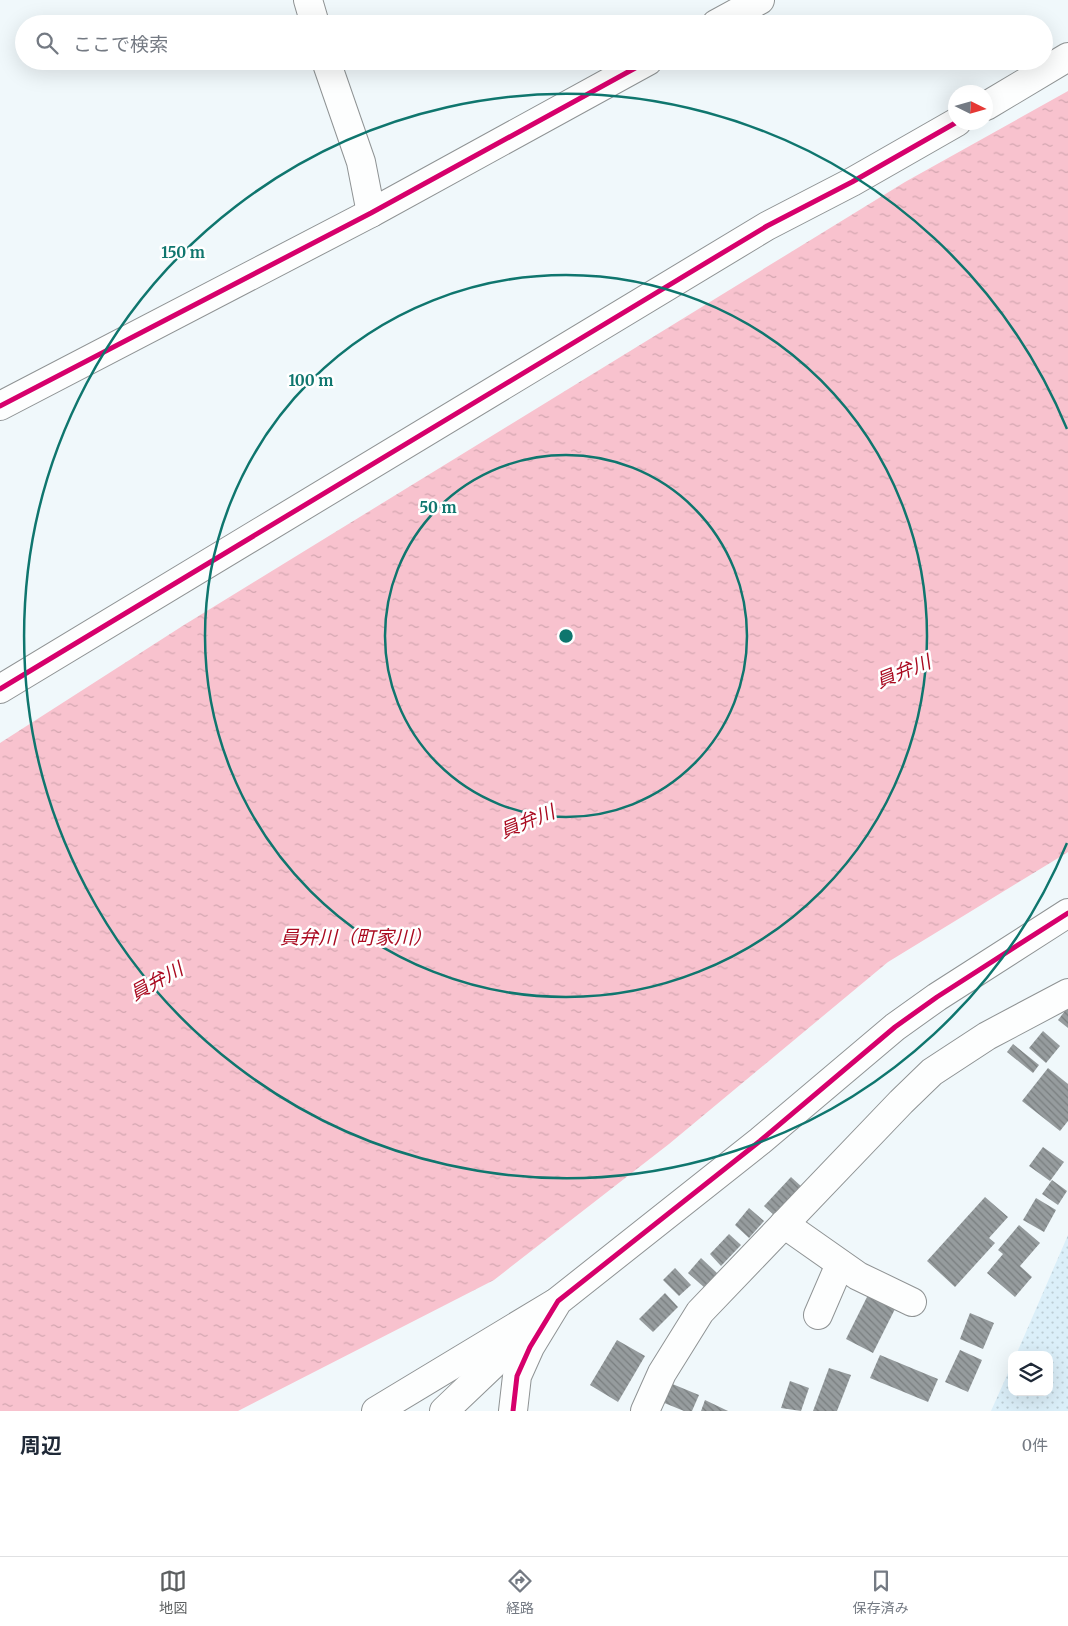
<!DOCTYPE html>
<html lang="ja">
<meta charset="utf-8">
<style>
body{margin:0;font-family:Merriweather,"Noto Sans JP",serif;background:#f2f2f3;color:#1f2937}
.controls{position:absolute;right:15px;bottom:15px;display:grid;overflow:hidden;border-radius:10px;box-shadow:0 5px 20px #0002}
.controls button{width:45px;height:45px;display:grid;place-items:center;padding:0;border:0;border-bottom:1px solid #e0e1e3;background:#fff;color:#1f2937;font:25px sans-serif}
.compass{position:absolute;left:948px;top:85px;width:45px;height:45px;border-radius:50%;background:#fff;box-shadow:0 5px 20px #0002;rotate:95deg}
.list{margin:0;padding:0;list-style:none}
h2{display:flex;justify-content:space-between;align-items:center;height:65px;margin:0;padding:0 20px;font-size:21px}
h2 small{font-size:16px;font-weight:400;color:#747a83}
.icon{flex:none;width:28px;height:28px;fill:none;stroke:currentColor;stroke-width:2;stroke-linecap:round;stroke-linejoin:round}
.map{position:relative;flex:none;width:1068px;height:1411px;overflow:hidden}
.search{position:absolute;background:#fff;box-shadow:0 5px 20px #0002;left:15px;right:15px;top:15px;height:55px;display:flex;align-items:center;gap:12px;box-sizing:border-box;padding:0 18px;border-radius:28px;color:#747a83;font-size:19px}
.sheet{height:145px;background:#fff}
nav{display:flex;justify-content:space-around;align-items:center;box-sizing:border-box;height:70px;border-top:1px solid #e0e1e3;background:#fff;font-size:14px;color:#747a83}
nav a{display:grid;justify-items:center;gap:2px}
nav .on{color:#5c5f60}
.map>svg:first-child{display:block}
.farmland{fill:url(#farmland-dots)}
.water{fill:url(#water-ripples)}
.building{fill:url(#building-back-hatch)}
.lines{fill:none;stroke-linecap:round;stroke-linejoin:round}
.minor-casing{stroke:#8f9394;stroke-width:30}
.minor{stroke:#fdfefe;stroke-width:28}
.cycleway-casing{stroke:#fff;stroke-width:8}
.cycleway{stroke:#d6006c;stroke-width:5}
.ring{fill:none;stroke:#0f766e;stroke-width:2.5}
.labels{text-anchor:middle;stroke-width:5;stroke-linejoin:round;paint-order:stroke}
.water-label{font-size:19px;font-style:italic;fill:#aa0a20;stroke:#fff}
.centre{fill:#0f766e;stroke:#fff;stroke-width:2.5}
.ring-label{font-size:15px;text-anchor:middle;font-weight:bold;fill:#0f766e;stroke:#fff;stroke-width:5;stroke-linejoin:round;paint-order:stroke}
</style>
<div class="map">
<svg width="1068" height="1411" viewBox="0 0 1068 1411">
<defs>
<pattern id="farmland-dots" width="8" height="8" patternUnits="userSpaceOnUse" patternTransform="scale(1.25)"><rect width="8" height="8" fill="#dbeff9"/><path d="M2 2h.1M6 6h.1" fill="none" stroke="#bbccd4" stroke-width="1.8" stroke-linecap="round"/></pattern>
<pattern id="water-ripples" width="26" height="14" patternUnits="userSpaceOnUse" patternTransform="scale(1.25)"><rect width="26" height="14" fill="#f8c2ce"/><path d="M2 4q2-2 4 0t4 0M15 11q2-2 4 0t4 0" fill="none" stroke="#d3a6b0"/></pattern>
<pattern id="building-back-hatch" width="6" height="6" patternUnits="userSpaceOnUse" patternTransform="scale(1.25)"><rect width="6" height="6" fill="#969c9e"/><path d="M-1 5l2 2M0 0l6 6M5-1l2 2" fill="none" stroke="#797e7f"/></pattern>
</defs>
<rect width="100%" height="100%" fill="#f0f8fb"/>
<path class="farmland" d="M1068,1235V1411H991L1012,1364V1392H1049V1355H1016Z"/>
<path class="water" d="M1068,91V852L888,962L669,1144L494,1280L238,1411H0V743L184,625L905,182Z"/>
<g class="building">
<path d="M1068,1007V1028L1058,1020Z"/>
<path d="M1043,1031L1060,1046L1046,1063L1029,1048Z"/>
<path d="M1013,1044L1039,1065L1033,1073L1007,1052Z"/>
<path d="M1048,1068L1068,1084V1121L1060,1131L1022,1101Z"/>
<path d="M1043,1147L1064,1162L1050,1181L1029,1166Z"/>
<path d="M791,1177L803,1188L776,1217L764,1206Z"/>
<path d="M1052,1180L1067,1191L1058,1205L1042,1194Z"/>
<path d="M985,1197L1008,1217L989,1238L995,1243L955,1287L927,1261Z"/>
<path d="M1036,1198L1056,1210L1044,1232L1023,1220Z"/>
<path d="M749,1208L764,1221L749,1238L735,1225Z"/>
<path d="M1019,1225L1040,1243L1020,1266L1032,1277L1015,1297L987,1273L1003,1254L998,1250Z"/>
<path d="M729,1234L741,1245L721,1266L710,1254Z"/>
<path d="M701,1258L718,1274L705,1288L688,1273Z"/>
<path d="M675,1268L691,1285L679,1296L663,1280Z"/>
<path d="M871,1289L898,1303L873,1353L846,1339Z"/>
<path d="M665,1293L678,1307L653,1332L639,1319Z"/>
<path d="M970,1313L994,1323L983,1349L960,1339Z"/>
<path d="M617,1340L645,1356L618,1402L590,1385Z"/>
<path d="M960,1350L982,1360L968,1392L945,1382Z"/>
<path d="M880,1355L938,1379L928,1402L870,1378Z"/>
<path d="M829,1368L851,1375L837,1411H813Z"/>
<path d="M790,1381L809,1388L801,1411L781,1408Z"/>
<path d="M670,1383L699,1395L692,1411H684L662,1402Z"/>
<path d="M705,1400L728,1411H701Z"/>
</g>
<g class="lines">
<g class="minor-casing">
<g id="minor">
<path d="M308,0L315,24"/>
<path d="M716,24L760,0"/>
<path d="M326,61L361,162L371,213"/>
<path d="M986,106L1068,57"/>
<path d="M0,406L371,213L648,61"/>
<path d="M0,689L767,226L852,182L957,122"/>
<path d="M784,1224L858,1276L912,1302"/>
<path d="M818,1315L840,1264"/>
<path d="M376,1411L555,1303"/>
<path d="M444,1411L527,1332"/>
<path d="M513,1411L517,1376L530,1347L558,1301L760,1141L895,1027L937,997L1068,913"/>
<path d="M645,1411L662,1373L700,1312L901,1102L932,1072L987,1036L1068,993"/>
</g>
</g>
<use href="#minor" class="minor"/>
<g class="cycleway-casing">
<g id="cycleway">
<path d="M0,406L371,213L648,61"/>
<path d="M0,689L767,226L852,182L957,122"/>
<path d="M513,1411L517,1376L530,1347L558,1301L760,1141L895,1027L937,997L1068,913"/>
</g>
</g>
<use href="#cycleway" class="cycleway"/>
</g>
<g class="ring">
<circle cx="566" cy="636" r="181"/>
<circle cx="566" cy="636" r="361"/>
<path d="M1067 843A542 542 0 1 1 1067 429"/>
</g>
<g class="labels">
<g class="water-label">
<text transform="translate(903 671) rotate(-22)" y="7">員弁川</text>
<text transform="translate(527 821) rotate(-22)" y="7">員弁川</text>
<text x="356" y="944">員弁川（町家川）</text>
<text transform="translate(156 981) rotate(-29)" y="7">員弁川</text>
</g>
</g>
<circle cx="566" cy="636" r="8" class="centre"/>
<g class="ring-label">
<text x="183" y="258">150 m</text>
<text x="311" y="386">100 m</text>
<text x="438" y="513">50 m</text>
</g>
</svg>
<div class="controls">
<button><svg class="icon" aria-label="layers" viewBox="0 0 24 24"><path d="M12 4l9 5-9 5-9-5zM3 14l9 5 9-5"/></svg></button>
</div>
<svg class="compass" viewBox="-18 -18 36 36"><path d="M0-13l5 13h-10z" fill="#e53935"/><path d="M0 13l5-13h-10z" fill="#747a83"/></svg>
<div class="search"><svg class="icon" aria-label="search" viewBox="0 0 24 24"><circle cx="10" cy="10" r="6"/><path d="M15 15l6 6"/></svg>ここで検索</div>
</div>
<section class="sheet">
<h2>周辺<small>0件</small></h2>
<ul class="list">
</ul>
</section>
<nav>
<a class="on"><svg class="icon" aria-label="map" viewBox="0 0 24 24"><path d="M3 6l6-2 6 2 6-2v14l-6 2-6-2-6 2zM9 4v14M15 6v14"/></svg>地図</a>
<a><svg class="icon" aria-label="directions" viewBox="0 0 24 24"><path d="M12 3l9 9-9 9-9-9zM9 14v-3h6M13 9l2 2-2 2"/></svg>経路</a>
<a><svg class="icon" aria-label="saved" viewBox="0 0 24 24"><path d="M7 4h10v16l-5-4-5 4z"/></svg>保存済み</a>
</nav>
